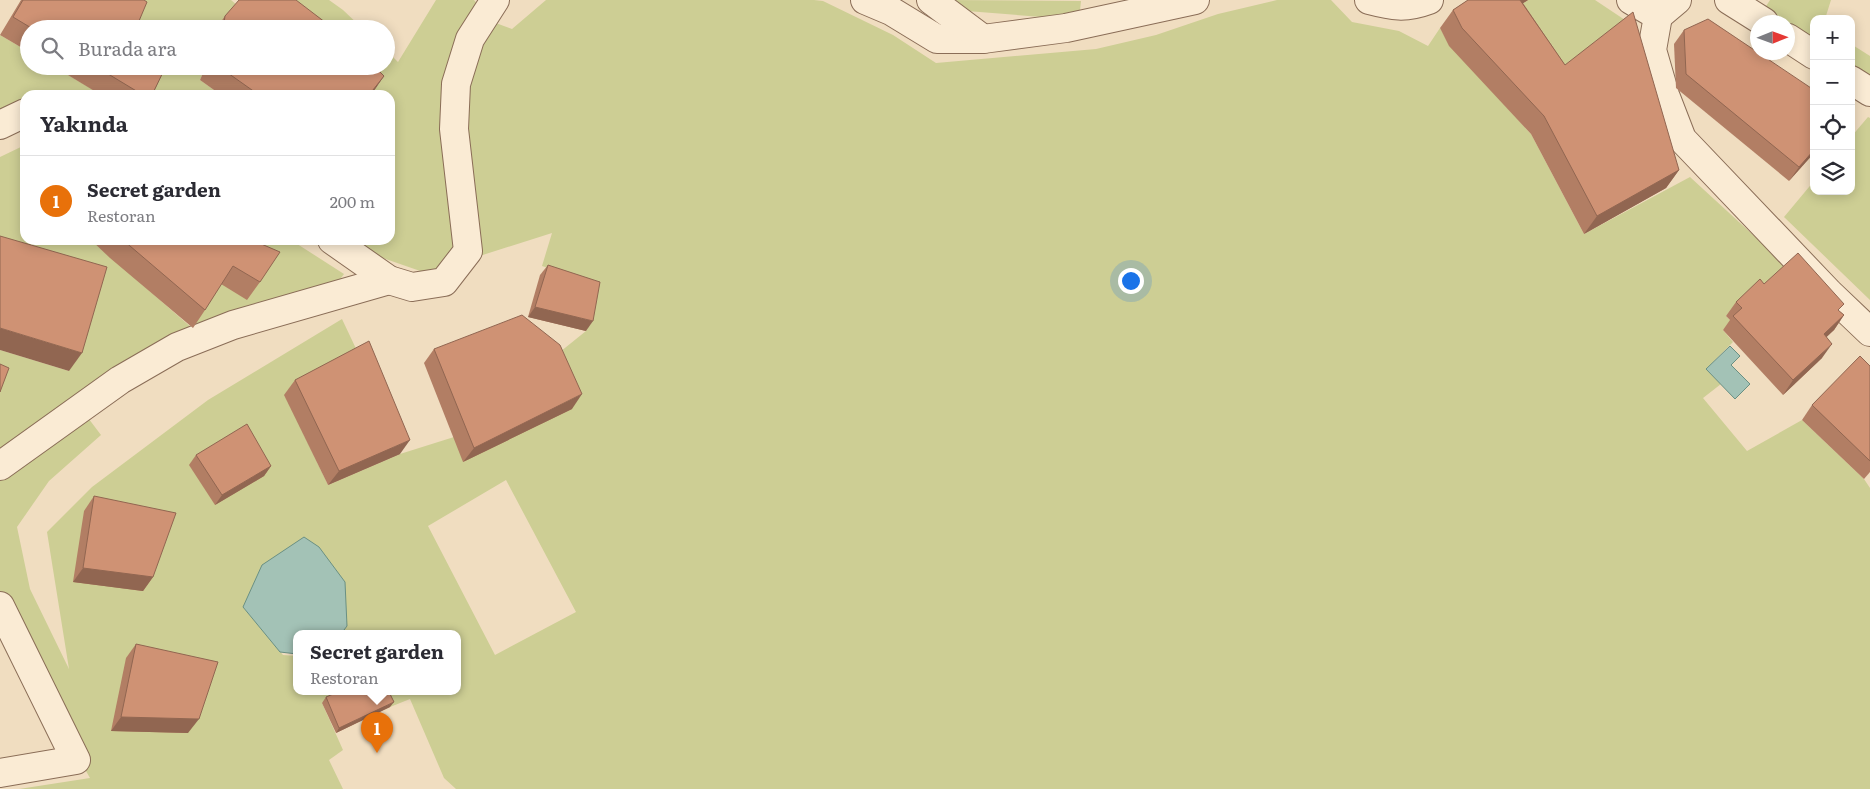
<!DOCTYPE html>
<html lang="tr">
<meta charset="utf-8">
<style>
body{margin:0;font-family:Literata,serif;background:#f2f2f3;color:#2b2b33}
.controls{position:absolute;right:15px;top:15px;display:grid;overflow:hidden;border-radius:10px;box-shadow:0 2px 12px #0003}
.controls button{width:45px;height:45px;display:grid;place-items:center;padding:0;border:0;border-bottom:1px solid #e1e1e2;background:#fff;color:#2b2b33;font:25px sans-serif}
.compass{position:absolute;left:1750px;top:15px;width:45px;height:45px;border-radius:50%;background:#fff;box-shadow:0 2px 12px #0003;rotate:89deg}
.you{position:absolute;left:1130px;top:280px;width:18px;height:18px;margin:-12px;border:4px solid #fff;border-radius:50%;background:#1a73e8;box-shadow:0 0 0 8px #1a73e833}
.badge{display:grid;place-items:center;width:32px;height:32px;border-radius:50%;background:#2563eb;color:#fff;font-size:16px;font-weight:700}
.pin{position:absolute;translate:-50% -41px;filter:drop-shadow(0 1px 2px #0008)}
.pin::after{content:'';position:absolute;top:26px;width:18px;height:15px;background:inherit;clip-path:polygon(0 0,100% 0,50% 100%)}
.popup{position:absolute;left:293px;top:630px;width:168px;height:65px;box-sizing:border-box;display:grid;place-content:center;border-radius:10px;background:#fff;filter:drop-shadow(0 1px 4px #0005);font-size:16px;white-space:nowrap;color:#7c7c81}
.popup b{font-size:19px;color:#2b2b33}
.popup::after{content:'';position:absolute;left:50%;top:100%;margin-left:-10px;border:10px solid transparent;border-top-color:#fff}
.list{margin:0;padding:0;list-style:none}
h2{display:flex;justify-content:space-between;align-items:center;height:65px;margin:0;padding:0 20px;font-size:21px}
h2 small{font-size:16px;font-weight:400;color:#7c7c81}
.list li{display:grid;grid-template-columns:32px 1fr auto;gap:15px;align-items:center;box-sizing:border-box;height:90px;padding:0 20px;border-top:1px solid #e1e1e2}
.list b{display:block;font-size:19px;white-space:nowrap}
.list p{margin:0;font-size:16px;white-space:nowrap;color:#7c7c81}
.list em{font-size:16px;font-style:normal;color:#7c7c81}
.icon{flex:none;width:28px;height:28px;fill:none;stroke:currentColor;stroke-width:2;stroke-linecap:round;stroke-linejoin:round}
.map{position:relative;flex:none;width:1870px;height:789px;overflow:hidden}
.search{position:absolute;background:#fff;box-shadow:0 2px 12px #0003;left:20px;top:20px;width:375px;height:55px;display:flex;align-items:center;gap:12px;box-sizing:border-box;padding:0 18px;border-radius:28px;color:#7c7c81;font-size:19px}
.panel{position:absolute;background:#fff;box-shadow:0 2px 12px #0003;left:20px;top:90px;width:375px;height:155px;border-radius:15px}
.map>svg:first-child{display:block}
.green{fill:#cdce94;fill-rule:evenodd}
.water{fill:#a3c2b6;stroke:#6a9083}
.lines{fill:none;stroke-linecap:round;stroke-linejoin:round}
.minor-casing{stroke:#8a6d57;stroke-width:30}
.minor{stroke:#faebd4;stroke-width:28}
.wall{fill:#b27e64}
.shaded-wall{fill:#916651}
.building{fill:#cf9274;stroke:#916651}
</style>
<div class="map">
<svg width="1870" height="789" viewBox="0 0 1870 789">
<rect width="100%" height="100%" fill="#f0ddc0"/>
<g class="green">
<path d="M122,0H231L238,6L217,29H131Z"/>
<path d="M263,0H329L343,10L363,29H297Z"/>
<path d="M436,0H474L493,22L512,29L546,0H814L823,1L893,35L936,63L1096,49L1156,35L1218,14L1277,0H1331L1352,22L1399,31L1428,46L1440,28L1450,46L1531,134L1584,234L1690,177L1788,267L1726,316L1732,322L1723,330L1733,342L1706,369L1721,384L1703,398L1747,451L1802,420L1864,479L1870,488V789H456L444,778L410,699L390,707L383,692H457V634H341L347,626L243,607L283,655L297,656V692H345L322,703L343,750L329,760L343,789H19L90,778L0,621V350L69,371L0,257V157L25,145V240H91L192,328L215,240H291L344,274L338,282L73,398L101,435L49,481L17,527L30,589L69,669L47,532L92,487L208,400L342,319L359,355L285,395L328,485L400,454L454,437L464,462L550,360L586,331L595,283L542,266L552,233L426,273L351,247L342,240H390V95H372L342,66H386V50L398,62ZM506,480L576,612L495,655L428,526Z"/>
<path d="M946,0L1081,1L1079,20L967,11Z"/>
<path d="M1528,0H1595L1625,20L1552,83L1506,15Z"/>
<path d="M1770,0H1831L1825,19H1814V59L1788,40V22H1766L1759,17Z"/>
<path d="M0,35L29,52V66H53L97,92L94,95H25V115L0,123Z"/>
<path d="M1851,44L1870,56V85L1851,76Z"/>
<path d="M152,66H206L200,80L221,95H148Z"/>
<path d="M1868,117L1870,118V300L1784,217L1814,181V191H1851V137Z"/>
</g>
<g class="water">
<path d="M1730,346L1740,356L1731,365L1750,384L1735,399L1706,369Z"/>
<path d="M304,537L319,547L345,582L347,626L341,634H297V654L280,652L243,607L262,565Z"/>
</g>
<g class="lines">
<g class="minor-casing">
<g id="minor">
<path d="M865,0L891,11L937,39H983L1066,28L1195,0"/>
<path d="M931,0L983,39"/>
<path d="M1369,0C1392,6 1405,9 1429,0"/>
<path d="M1631,0L1658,16L1652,50L1665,95L1682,139L1829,293L1870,332"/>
<path d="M1729,0L1764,22"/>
<path d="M1658,16L1677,0"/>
<path d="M1788,38L1814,55"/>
<path d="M1851,80L1870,92"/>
<path d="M0,125L25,113"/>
<path d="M332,240L389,280L412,287L444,282L468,251L454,129L456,84L470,39L495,0"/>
<path d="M0,466L120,380L177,347L233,325L389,280"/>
<path d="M0,606L76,760L0,773"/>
</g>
</g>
<use href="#minor" class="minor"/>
</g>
<g class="wall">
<path d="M21,0H144L139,21L146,29H29V52L0,35Z"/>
<path d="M1468,0H1528L1523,3L1565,65L1679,170L1666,188L1584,234L1531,134L1449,46L1440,28L1453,10Z"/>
<path d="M225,16L334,29H216Z"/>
<path d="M1684,30L1814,90V153L1789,181L1676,88L1674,44Z"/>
<path d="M53,66H166L152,95H101Z"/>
<path d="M206,66H374L384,76L371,95H221L200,80Z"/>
<path d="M91,240H252L260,282L247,300L221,284L205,310L193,328L110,258Z"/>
<path d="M548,265L586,331L528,317L540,275Z"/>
<path d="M1764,284L1839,311L1844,315L1834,330L1826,337L1822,358L1783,395L1723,330L1730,320L1726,316L1736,302Z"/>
<path d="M434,349L572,409L463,462L424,363Z"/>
<path d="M1870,366V472L1864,479L1802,420L1812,405Z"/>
<path d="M295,380L400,454L328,485L284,395Z"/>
<path d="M196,455L271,466L264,476L215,505L189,465Z"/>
<path d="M94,496L153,577L143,591L73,582L84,511Z"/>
<path d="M136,644L188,733L111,731L126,658Z"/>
<path d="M326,697L390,707L336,733L322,703Z"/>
</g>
<g class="shaded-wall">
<path d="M1516,0H1528L1506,15Z"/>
<path d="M384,76L371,95H369Z"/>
<path d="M1814,150V153L1789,181L1799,167Z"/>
<path d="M1679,170L1666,188L1584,234L1597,216Z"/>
<path d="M535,307L593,321L586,331L528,317Z"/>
<path d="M1844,315L1834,330L1814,349L1824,334Z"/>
<path d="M0,328L82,353L69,371L0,350Z"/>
<path d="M1832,344L1822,358L1783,395L1793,380Z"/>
<path d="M582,394L572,409L463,462L474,448Z"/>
<path d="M410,440L400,454L328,485L339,471Z"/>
<path d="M271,466L264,476L215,505L222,495Z"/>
<path d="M83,568L153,577L143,591L73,582Z"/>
<path d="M394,702L390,707L336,733L339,728Z"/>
<path d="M121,717L199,719L188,733L111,731Z"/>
</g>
<g class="building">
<path d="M23,0H144L147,2L139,21L146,29H33L13,17Z"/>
<path d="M239,0H296L334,29H223L225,16Z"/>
<path d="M1468,0H1520L1565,65L1633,12L1679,170L1597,216L1544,116L1462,28L1453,10Z"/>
<path d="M1708,19L1814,90V150L1799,167L1686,74L1684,30Z"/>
<path d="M95,66H166L152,95H143Z"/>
<path d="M218,66H374L384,76L369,95H301L295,91L290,95H259Z"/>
<path d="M0,236L107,267L82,353L0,328Z"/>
<path d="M123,240H252L280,252L260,282L233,266L205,310Z"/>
<path d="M1798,253L1844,304L1838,310L1844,315L1824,334L1832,344L1793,380L1733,316L1742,308L1736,302L1760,279L1764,284Z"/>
<path d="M548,265L600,282L593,321L535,307Z"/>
<path d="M522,315L560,345L582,394L474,448L434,349Z"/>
<path d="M369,341L410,440L339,471L295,380Z"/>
<path d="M1860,356L1870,366V461L1812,405Z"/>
<path d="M0,364L9,368L0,392Z"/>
<path d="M247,424L271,466L222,495L196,455Z"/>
<path d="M94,496L176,513L153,577L83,568Z"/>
<path d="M136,644L218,662L199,719L121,717Z"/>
<path d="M338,692H389L394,702L339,728L326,697Z"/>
</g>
</svg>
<div class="controls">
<button>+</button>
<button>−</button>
<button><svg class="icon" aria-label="locate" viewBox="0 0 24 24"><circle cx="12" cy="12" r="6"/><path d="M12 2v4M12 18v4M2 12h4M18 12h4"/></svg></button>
<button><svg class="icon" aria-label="layers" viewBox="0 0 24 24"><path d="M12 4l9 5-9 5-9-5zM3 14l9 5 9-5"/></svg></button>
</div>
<svg class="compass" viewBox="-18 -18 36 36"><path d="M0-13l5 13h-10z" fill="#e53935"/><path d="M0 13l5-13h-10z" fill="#7c7c81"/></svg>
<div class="you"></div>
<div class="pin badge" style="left:377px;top:753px;background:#e8710a">1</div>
<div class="popup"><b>Secret garden</b>Restoran</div>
<div class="search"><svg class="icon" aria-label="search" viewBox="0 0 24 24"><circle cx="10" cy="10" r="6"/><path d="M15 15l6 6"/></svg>Burada ara</div>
<section class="panel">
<h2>Yakında<small></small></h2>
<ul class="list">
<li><span class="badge" style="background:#e8710a">1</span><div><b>Secret garden</b><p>Restoran</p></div><em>200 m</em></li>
</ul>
</section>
</div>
